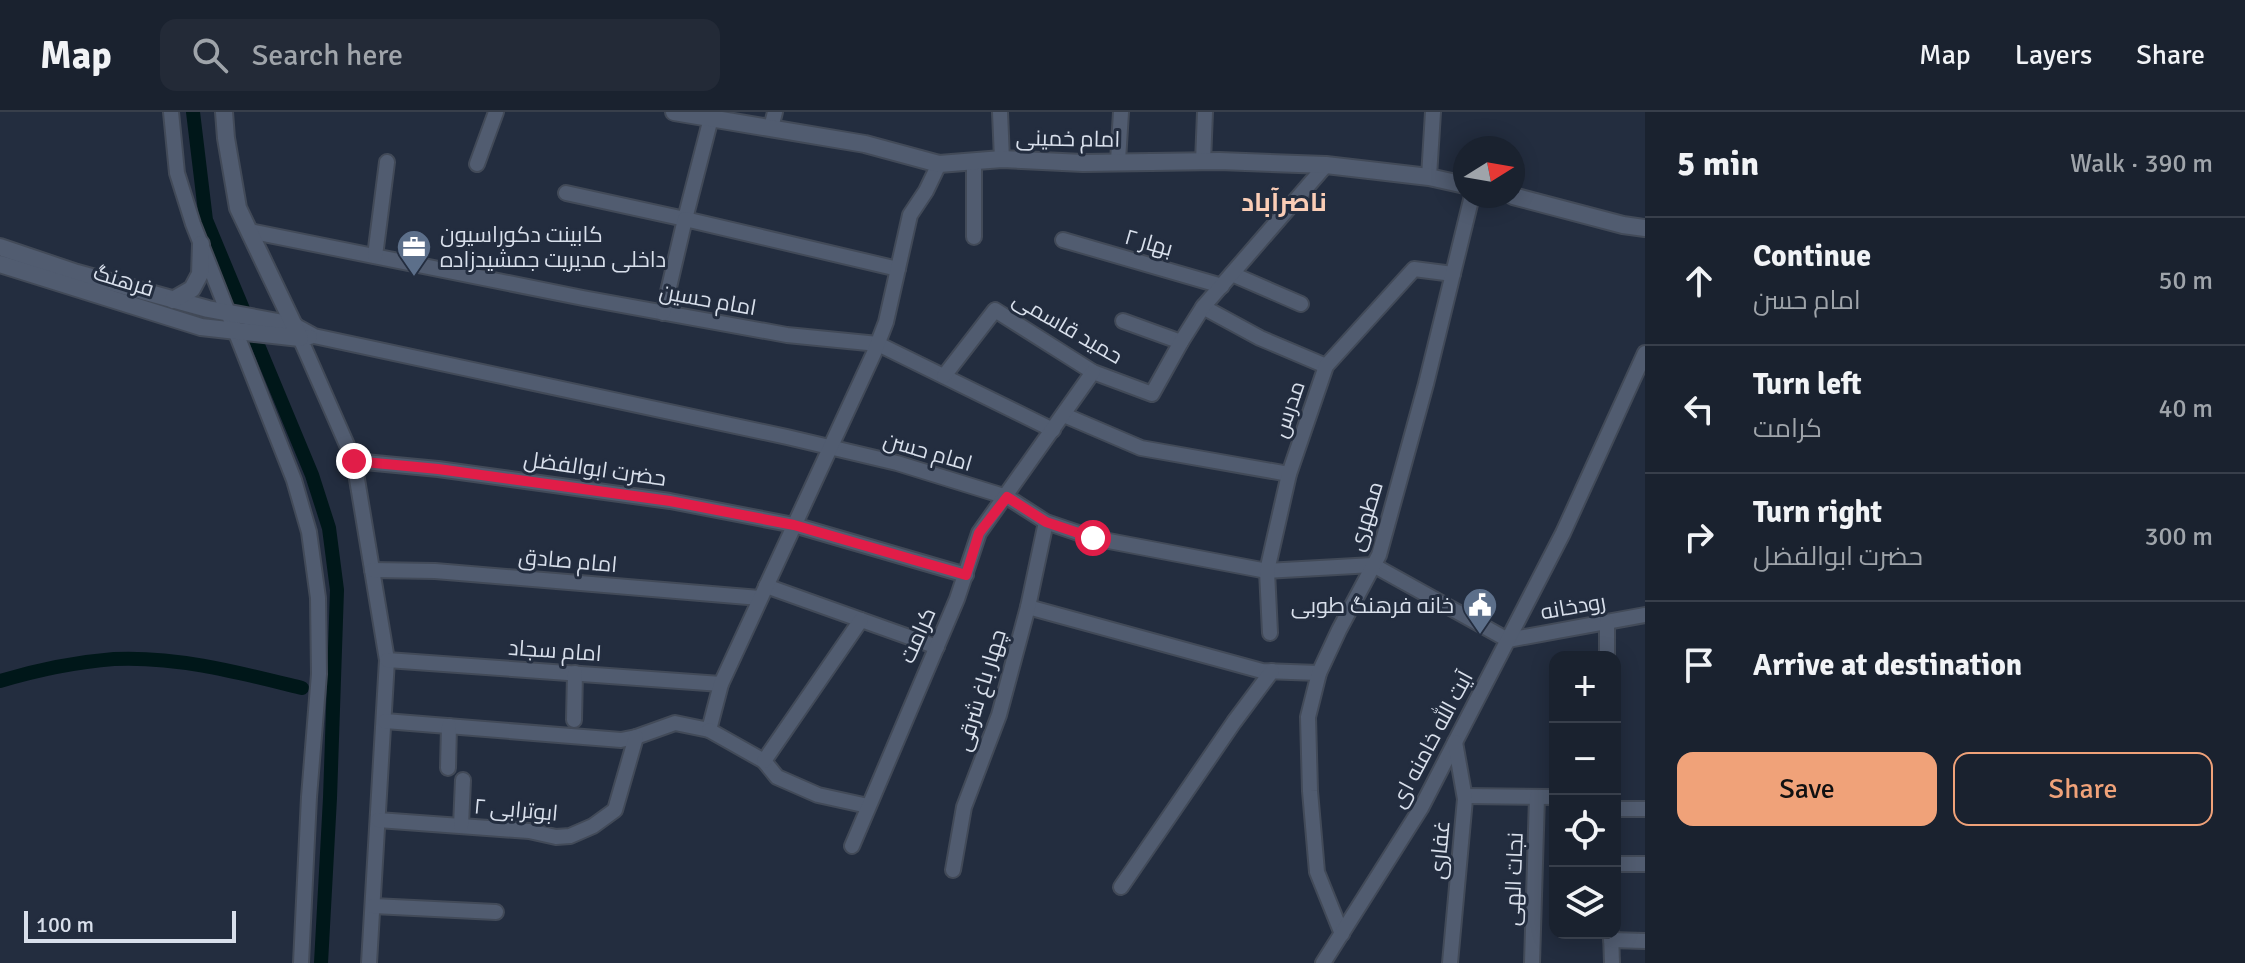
<!DOCTYPE html>
<meta charset="utf-8">
<style>
body{margin:0;font-family:Signika,Cairo,sans-serif;background:#232a37;color:#f1f3f6}
.controls{position:absolute;right:24px;bottom:24px;display:grid;overflow:hidden;border-radius:16px;box-shadow:0 4px 20px #0003}
.controls button{width:72px;height:72px;display:grid;place-items:center;padding:0;border:0;border-bottom:2px solid #383f4b;background:#1a222f;color:#f1f3f6;font:40px sans-serif}
.compass{position:absolute;left:1453px;top:24px;width:72px;height:72px;border-radius:50%;background:#1a222f;box-shadow:0 4px 20px #0003;rotate:79deg}
.scale{position:absolute;left:24px;bottom:20px;width:212px;box-sizing:border-box;padding-left:8px;border:4px solid #d8dfeb;border-top:0;font-size:22px;line-height:28px;white-space:nowrap;color:#d8dfeb;-webkit-text-stroke:6px #232d3f;paint-order:stroke}
.stop{position:absolute;width:24px;height:24px;margin:-18px;border:6px solid #e11d48;border-radius:50%;background:#fff}
.stop.end{background:#e11d48;border-color:#fff;box-shadow:0 2px 8px #0008}
.list{margin:0;padding:0;list-style:none}
h2{display:flex;justify-content:space-between;align-items:center;height:104px;margin:0;padding:0 32px;font-size:34px}
h2 small{font-size:26px;font-weight:400;color:#9fa4aa}
.list li{display:grid;grid-template-columns:52px 1fr auto;gap:24px;align-items:center;box-sizing:border-box;height:128px;padding:0 32px;border-top:2px solid #383f4b}
.list b{display:block;font-size:30px;white-space:nowrap}
.list p{margin:0;font-size:26px;white-space:nowrap;color:#9fa4aa}
.list em{font-size:26px;font-style:normal;color:#9fa4aa}
.actions{display:flex;gap:16px;padding:24px 32px}
.actions a{flex:1;padding:18px 0;border:2px solid #f0a279;border-radius:16px;text-align:center;font-size:28px;color:#f0a279}
.actions .main{background:#f0a279;color:#111}
.icon{flex:none;width:44px;height:44px;fill:none;stroke:currentColor;stroke-width:2;stroke-linecap:round;stroke-linejoin:round}
.map{position:relative;flex:none;width:1645px;height:851px;overflow:hidden}
header{display:flex;align-items:center;gap:48px;box-sizing:border-box;height:112px;padding:0 40px;background:#1a222f;border-bottom:2px solid #383f4b}
header strong{font-size:38px}
nav{display:flex;gap:44px;margin-inline-start:auto;font-size:28px}
.search{width:560px;height:72px;background:#232a37;display:flex;align-items:center;gap:20px;box-sizing:border-box;padding:0 28px;border-radius:16px;color:#9fa4aa;font-size:30px}
main{display:flex}
aside{flex:1;background:#1a222f}
.map>svg:first-child{display:block}
.lines{fill:none;stroke-linecap:round;stroke-linejoin:round}
.canal{stroke:#001719;stroke-width:14}
.minor-casing{stroke:#424a58;stroke-width:18}
.tertiary-casing{stroke:#424a58;stroke-width:20}
.minor{stroke:#515c70;stroke-width:14}
.tertiary{stroke:#515c70;stroke-width:16}
.route{stroke:#e11d48;stroke-width:10}
.labels{text-anchor:middle;stroke-width:6;stroke-linejoin:round;paint-order:stroke}
.street-label{font-size:22px;fill:#d8dfeb;stroke:#232d3f}
.poi-label{font-size:22px;fill:#d8dfeb;stroke:#232d3f;text-anchor:start}
.quarter-label{font-size:26px;font-weight:bold;fill:#facdb6;stroke:#232d3f}
</style>
<header>
<strong>Map</strong>
<div class="search"><svg class="icon" aria-label="search" viewBox="0 0 24 24"><circle cx="10" cy="10" r="6"/><path d="M15 15l6 6"/></svg>Search here</div>
<nav><a>Map</a><a>Layers</a><a>Share</a></nav>
</header>
<main>
<div class="map">
<svg width="1645" height="851" viewBox="0 0 1645 851">
<rect width="100%" height="100%" fill="#232d3f"/>
<g class="lines">
<g class="canal">
<path d="M193,0L206,108L312,363L329,416L337,478L330,686L321,851"/>
<path d="M0,569C37,558 76,550 114,547C178,544 241,561 302,576"/>
</g>
<g class="minor-casing">
<g id="minor">
<path d="M171,0L177,61L193,112L294,368L309,420L318,486L319,562L309,685L301,851"/>
<path d="M1000,0L1002,47"/>
<path d="M771,16L775,0"/>
<path d="M1118,49L1121,0"/>
<path d="M1203,50L1205,0"/>
<path d="M477,52L496,0"/>
<path d="M1429,65L1433,0"/>
<path d="M566,81L685,107L711,6"/>
<path d="M249,119L583,186L787,223L878,232L1053,318"/>
<path d="M974,125V49"/>
<path d="M1063,128L1222,174"/>
<path d="M375,144L387,50"/>
<path d="M1232,162L1301,192"/>
<path d="M1203,195L1260,226L1326,254"/>
<path d="M663,201L685,107L898,157"/>
<path d="M1123,209L1181,230"/>
<path d="M294,213L314,224L787,325L897,351L1007,385L1046,410L1093,426L1267,459L1373,453L1508,528L1645,503"/>
<path d="M310,225L300,226L354,349L387,548L369,851"/>
<path d="M944,264L995,198L1093,260L1152,282L1181,230L1203,195L1326,53"/>
<path d="M1064,303L1141,336L1289,362"/>
<path d="M354,349L438,357L670,389L794,413L966,463"/>
<path d="M372,458L435,459L760,486"/>
<path d="M766,474L937,535"/>
<path d="M1028,495L1262,559L1319,561"/>
<path d="M1607,510V545"/>
<path d="M1270,521L1267,459L1289,362L1326,254L1414,157L1453,162"/>
<path d="M387,548L721,572"/>
<path d="M574,608L575,561"/>
<path d="M385,609L621,628L636,625L675,611L709,618L721,572L874,241L886,210L910,103L926,79L939,52"/>
<path d="M709,618L764,649L777,665L818,683L868,694"/>
<path d="M764,649L861,508"/>
<path d="M448,656L449,614"/>
<path d="M1465,684L1555,685"/>
<path d="M1615,697H1645"/>
<path d="M378,708L529,719L556,725L570,724L593,714L615,698L636,625"/>
<path d="M461,714L463,668"/>
<path d="M852,734L957,487L979,421L1093,260"/>
<path d="M1615,752H1645"/>
<path d="M953,758L964,695L999,603L1028,495L1046,410"/>
<path d="M1121,775L1234,610L1272,559"/>
<path d="M373,794L496,800"/>
<path d="M1611,821L1612,851"/>
<path d="M1342,822L1317,760L1310,679L1308,605L1319,561L1339,518L1379,443L1426,272L1472,84"/>
<path d="M1611,828L1645,829"/>
<path d="M1323,851L1421,696L1563,421L1645,241"/>
<path d="M1450,851L1465,687L1455,630"/>
<path d="M1532,851L1537,685"/>
</g>
</g>
<g class="tertiary-casing">
<g id="tertiary">
<path d="M674,0L865,32L939,52L1002,47L1083,51L1219,49L1326,53L1429,65L1465,73"/>
<path d="M1513,84L1623,113L1645,116"/>
<path d="M0,135L77,161L208,197L294,213"/>
<path d="M0,152L201,215L300,226L238,96L226,26L224,0"/>
<path d="M173,188L192,177L200,162L201,132"/>
</g>
</g>
<use href="#minor" class="minor"/>
<use href="#tertiary" class="tertiary"/>
</g>
<g class="lines">
<path class="route" d="M354,349L438,357L670,389L794,413L966,463L979,421L1007,385L1046,410L1093,426"/>
</g>
<defs>
<g id="office-pin" transform="scale(1.8)"><path d="M0 17L-7.5 6A9.5 9.5 0 1 1 7.5 6Z" fill="#5c6f8a" stroke="#232d3f"/><path d="M-6-3h4V-5.5h4V-3h4V5H-6ZM-1-4.5V-3h2v-1.5ZM-6 0V1H6V0Z" fill="#fff"/></g>
<g id="civic-pin" transform="scale(1.8)"><path d="M0 17L-7.5 6A9.5 9.5 0 1 1 7.5 6Z" fill="#5c6f8a" stroke="#232d3f"/><path d="M-.6-6.5H3V-4.5H.6V-3L4-1V1h2V6H-6V1h2V-1L-.6-3ZM-1.2 2.5V6h2.4V2.5Z" fill="#fff"/></g>
</defs>
<g fill-rule="evenodd">
<use href="#office-pin" x="414" y="135"/>
<use href="#civic-pin" x="1480" y="493"/>
</g>
<g class="labels">
<g class="street-label">
<text transform="translate(1068 26) rotate(1)" y="8">امام خمینی</text>
<text transform="translate(1149 130) rotate(16)" y="8">بهار ۲</text>
<text transform="translate(124 168) rotate(17)" y="8">فرهنگ</text>
<text transform="translate(708 187) rotate(10)" y="8">امام حسین</text>
<text transform="translate(1068 215) rotate(30)" y="8">حمید قاسمی</text>
<text transform="translate(1288 297) rotate(-71)" y="8">مدرس</text>
<text transform="translate(928 339) rotate(16)" y="8">امام حسن</text>
<text transform="translate(595 356) rotate(8)" y="8">حضرت ابوالفضل</text>
<text transform="translate(1365 404) rotate(-73)" y="8">مطهری</text>
<text transform="translate(568 448) rotate(5)" y="8">امام صادق</text>
<text transform="translate(1573 494) rotate(-10)" y="8">رودخانه</text>
<text transform="translate(917 523) rotate(-66)" y="8">کرامت</text>
<text transform="translate(555 538) rotate(4)" y="8">امام سجاد</text>
<text transform="translate(980 578) rotate(-73)" y="8">چهار باغ شرقی</text>
<text transform="translate(1431 627) rotate(-62)" y="8">آیت الله خامنه ای</text>
<text transform="translate(516 697) rotate(5)" y="8">ابوترابی ۲</text>
<text transform="translate(1439 738) rotate(-85)" y="8">غفاری</text>
<text transform="translate(1513 767) rotate(-88)" y="8">نجات الهی</text>
</g>
<g class="poi-label">
<text x="440" y="130">کابینت دکوراسیون<tspan x="440" dy="25">داخلی مدیریت جمشیدزاده</tspan></text>
<text x="1454" y="501" text-anchor="end">خانه فرهنگ طوبی</text>
</g>
<g class="quarter-label">
<text x="1284" y="99">ناصرآباد</text>
</g>
</g>
</svg>
<div class="controls">
<button>+</button>
<button>−</button>
<button><svg class="icon" aria-label="locate" viewBox="0 0 24 24"><circle cx="12" cy="12" r="6"/><path d="M12 2v4M12 18v4M2 12h4M18 12h4"/></svg></button>
<button><svg class="icon" aria-label="layers" viewBox="0 0 24 24"><path d="M12 4l9 5-9 5-9-5zM3 14l9 5 9-5"/></svg></button>
</div>
<svg class="compass" viewBox="-18 -18 36 36"><path d="M0-13l5 13h-10z" fill="#e53935"/><path d="M0 13l5-13h-10z" fill="#9fa4aa"/></svg>
<div class="scale">100 m</div>
<div class="stop" style="left:1093px;top:426px"></div>
<div class="stop end" style="left:354px;top:349px"></div>
</div>
<aside>
<h2>5 min<small>Walk · 390 m</small></h2>
<ul class="list">
<li><svg class="icon" aria-label="ahead" viewBox="0 0 24 24"><path d="M12 20V5M6 11l6-6 6 6"/></svg><div><b>Continue</b><p>امام حسن</p></div><em>50 m</em></li>
<li><svg class="icon" aria-label="left" viewBox="0 0 24 24"><path d="M17 20v-9H6M10 6l-5 5 5 5"/></svg><div><b>Turn left</b><p>کرامت</p></div><em>40 m</em></li>
<li><svg class="icon" aria-label="right" viewBox="0 0 24 24"><path d="M7 20v-9h11M14 6l5 5-5 5"/></svg><div><b>Turn right</b><p>حضرت ابوالفضل</p></div><em>300 m</em></li>
<li><svg class="icon" aria-label="arrive" viewBox="0 0 24 24"><path d="M6 21V4h12l-3 4 3 4H6"/></svg><div><b>Arrive at destination</b></div></li>
</ul>
<div class="actions"><a class="main">Save</a><a>Share</a></div>
</aside>
</main>
